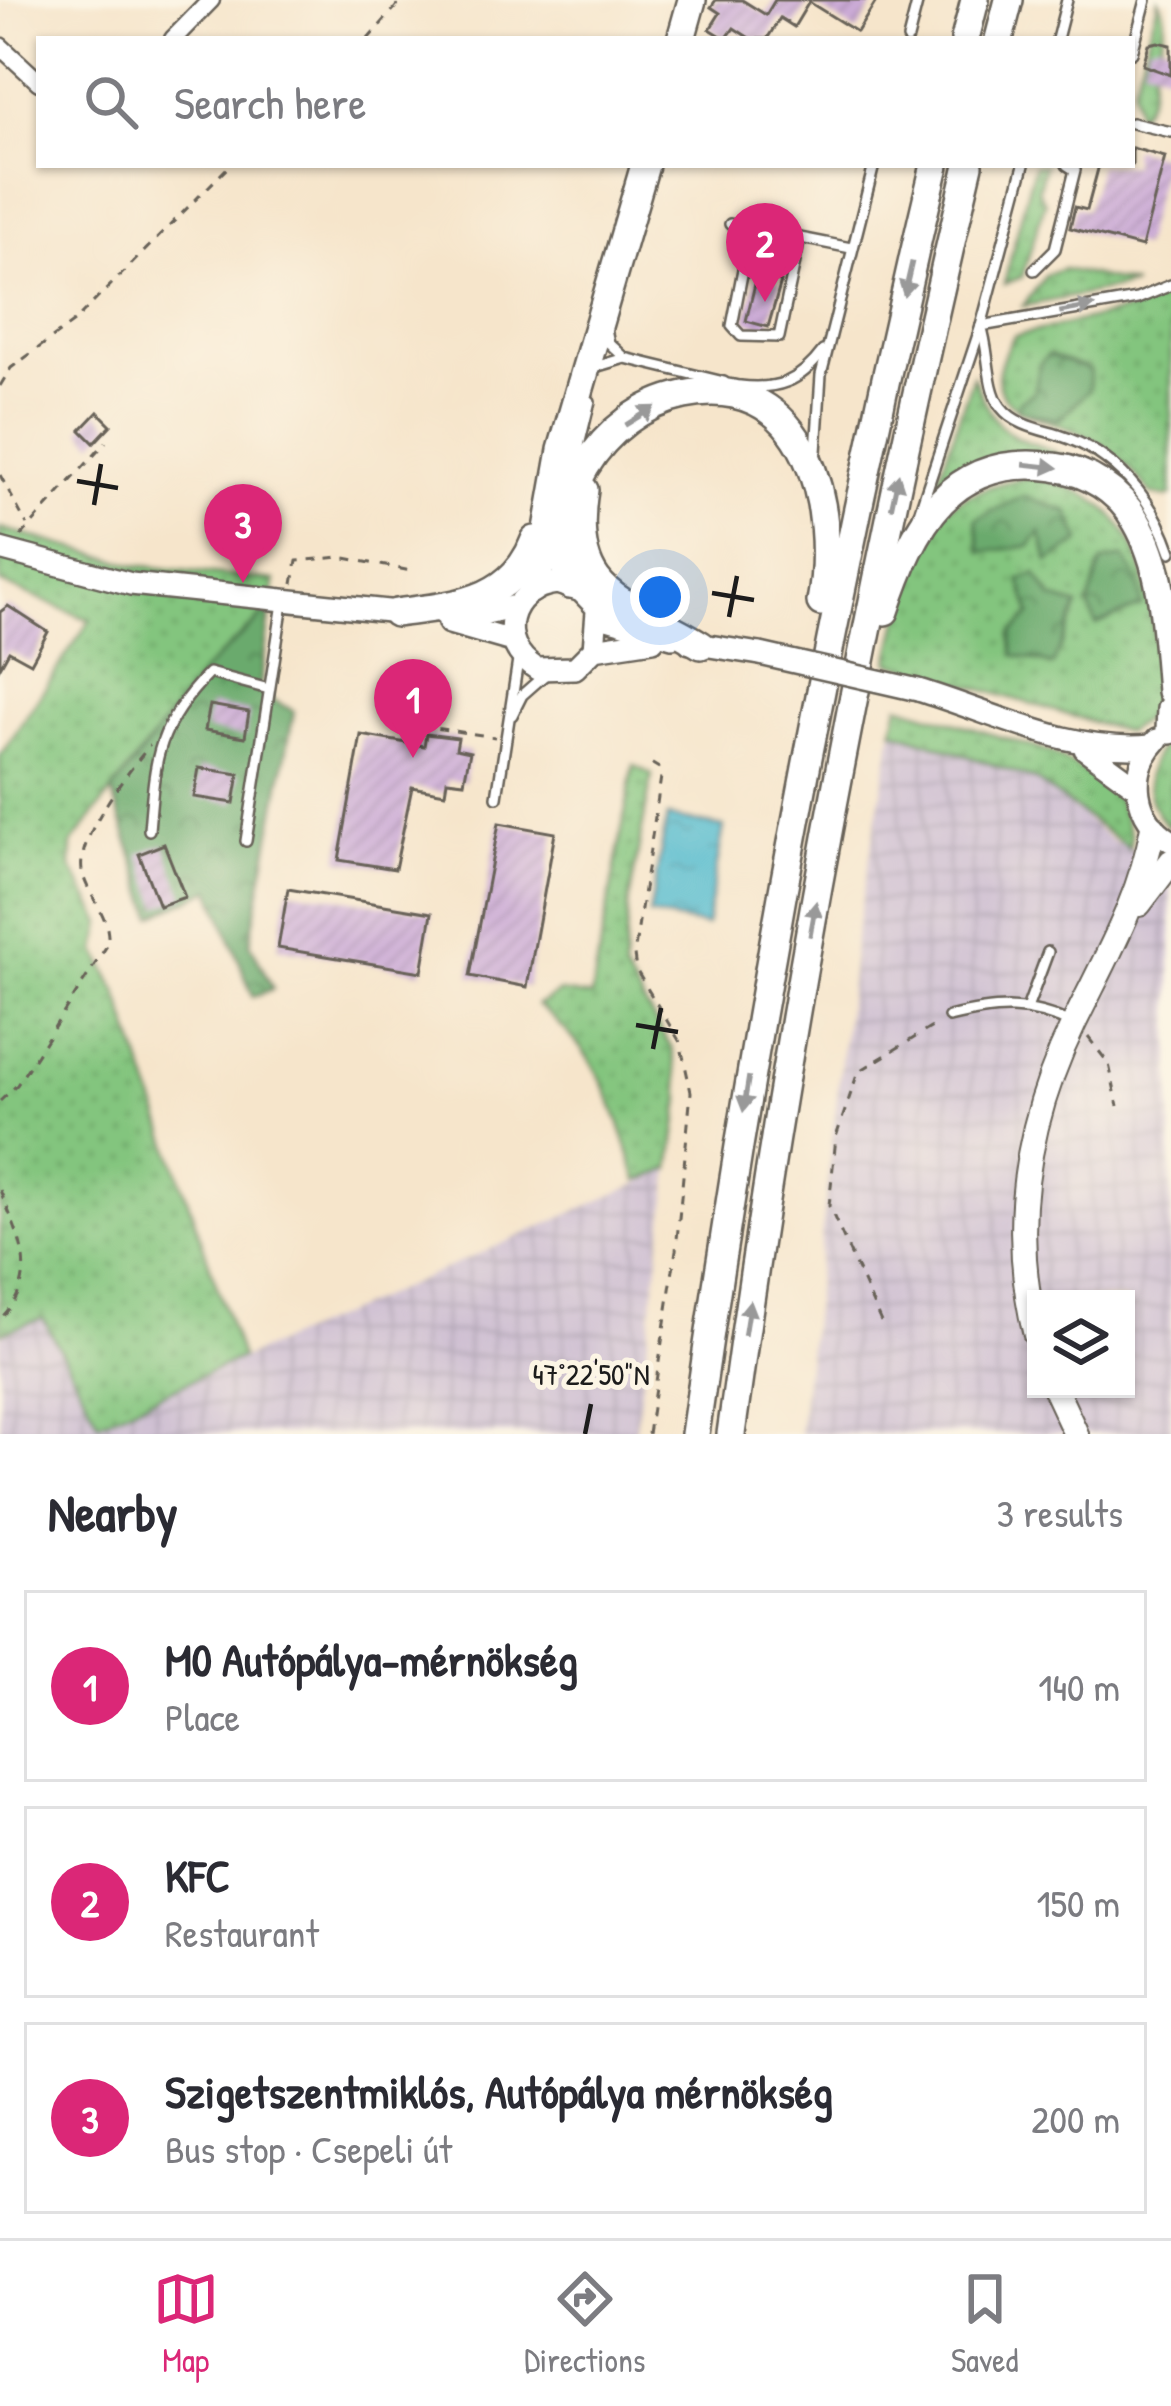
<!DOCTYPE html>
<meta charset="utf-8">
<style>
body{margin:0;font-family:"Patrick Hand",sans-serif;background:#f2f2f3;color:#2b2b33}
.controls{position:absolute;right:36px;bottom:36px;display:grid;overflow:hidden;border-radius:0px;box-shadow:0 3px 9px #0004}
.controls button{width:108px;height:108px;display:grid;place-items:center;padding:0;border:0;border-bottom:3px solid #e1e1e2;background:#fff;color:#2b2b33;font:60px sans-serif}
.you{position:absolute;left:660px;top:597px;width:42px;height:42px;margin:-30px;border:9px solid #fff;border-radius:50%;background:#1a73e8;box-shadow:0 0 0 18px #1a73e833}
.badge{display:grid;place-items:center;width:78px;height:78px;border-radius:50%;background:#db2777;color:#fff;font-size:39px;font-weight:700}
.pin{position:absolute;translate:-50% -99px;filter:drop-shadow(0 3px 6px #0008)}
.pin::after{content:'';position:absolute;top:63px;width:42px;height:36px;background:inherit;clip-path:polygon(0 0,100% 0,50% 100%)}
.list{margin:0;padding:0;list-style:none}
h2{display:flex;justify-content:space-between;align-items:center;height:156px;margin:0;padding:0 48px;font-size:51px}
h2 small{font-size:39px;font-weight:400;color:#7c7c81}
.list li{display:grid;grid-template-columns:78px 1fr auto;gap:36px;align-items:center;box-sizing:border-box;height:192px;margin:0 24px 24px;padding:0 24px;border:3px solid #e1e1e2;border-radius:0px}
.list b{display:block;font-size:45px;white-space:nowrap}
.list p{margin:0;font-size:39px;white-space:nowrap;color:#7c7c81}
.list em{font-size:39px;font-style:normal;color:#7c7c81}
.icon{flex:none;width:66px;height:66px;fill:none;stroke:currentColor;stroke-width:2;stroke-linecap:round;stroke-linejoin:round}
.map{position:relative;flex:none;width:1171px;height:1434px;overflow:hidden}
.search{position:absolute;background:#fff;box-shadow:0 3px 9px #0004;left:36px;right:36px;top:36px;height:132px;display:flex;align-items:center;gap:30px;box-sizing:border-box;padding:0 42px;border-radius:0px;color:#7c7c81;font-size:45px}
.sheet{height:804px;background:#fff}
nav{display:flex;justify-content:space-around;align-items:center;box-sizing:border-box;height:168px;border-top:3px solid #e1e1e2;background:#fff;font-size:33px;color:#7c7c81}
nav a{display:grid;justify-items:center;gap:6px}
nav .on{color:#db2777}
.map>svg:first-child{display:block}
.industrial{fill:url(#industrial-grid);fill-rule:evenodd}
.grass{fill:url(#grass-dots);stroke:#50704d;stroke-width:3}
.forest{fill:url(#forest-crowns);stroke:#436344;stroke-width:3}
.water{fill:url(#water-ripples);stroke:#366a74;stroke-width:3}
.building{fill:url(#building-hatch)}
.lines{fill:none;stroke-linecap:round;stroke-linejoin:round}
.service-casing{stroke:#686259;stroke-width:14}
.minor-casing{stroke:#686259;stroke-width:21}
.tertiary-casing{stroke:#686259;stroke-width:26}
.secondary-casing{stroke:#686259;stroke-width:28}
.trunk-casing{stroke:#686259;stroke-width:32}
.path{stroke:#686259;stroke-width:3;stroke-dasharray:9 9;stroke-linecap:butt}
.service{stroke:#fff;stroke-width:9}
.minor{stroke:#fff;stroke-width:16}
.tertiary{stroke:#fff;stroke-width:21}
.secondary{stroke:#fff;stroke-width:24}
.trunk{stroke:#fff;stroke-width:27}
.tertiary-bridge-casing{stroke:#686259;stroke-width:26;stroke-linecap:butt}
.tertiary-bridge{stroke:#fff;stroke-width:21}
.oneway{fill:#999}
.ticks{fill:none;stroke:#1c1c1c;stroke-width:4.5}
.ticks-label{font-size:30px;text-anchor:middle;fill:#1c1c1c;stroke:#fcf5e5;stroke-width:10;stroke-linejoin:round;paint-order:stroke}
</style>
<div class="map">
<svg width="1171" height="1434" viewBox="0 0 1171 1434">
<defs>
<pattern id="industrial-grid" width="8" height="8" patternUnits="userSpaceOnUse" patternTransform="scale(3)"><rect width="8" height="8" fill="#cdbed2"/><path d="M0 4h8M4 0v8" fill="none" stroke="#afa3b4"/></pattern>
<pattern id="grass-dots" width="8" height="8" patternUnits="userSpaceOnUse" patternTransform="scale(3)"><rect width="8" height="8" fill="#83c57e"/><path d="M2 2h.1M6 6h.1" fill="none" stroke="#71a96c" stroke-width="1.8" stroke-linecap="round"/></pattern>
<pattern id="forest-crowns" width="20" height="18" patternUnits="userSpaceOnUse" patternTransform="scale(3)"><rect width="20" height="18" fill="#6aaa6d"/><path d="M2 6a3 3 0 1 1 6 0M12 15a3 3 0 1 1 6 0" fill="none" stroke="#568a59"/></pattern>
<pattern id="water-ripples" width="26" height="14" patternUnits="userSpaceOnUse" patternTransform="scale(3)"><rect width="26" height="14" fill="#50b9cd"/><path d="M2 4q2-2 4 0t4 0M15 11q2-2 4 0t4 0" fill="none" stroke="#459eaf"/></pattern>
<pattern id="building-hatch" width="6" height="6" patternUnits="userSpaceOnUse" patternTransform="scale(3)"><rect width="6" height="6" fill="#cbaad6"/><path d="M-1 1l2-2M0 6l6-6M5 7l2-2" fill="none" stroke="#ae92b7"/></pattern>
</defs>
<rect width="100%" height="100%" fill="#fcf5e5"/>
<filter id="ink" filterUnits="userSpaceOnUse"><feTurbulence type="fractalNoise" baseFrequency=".00833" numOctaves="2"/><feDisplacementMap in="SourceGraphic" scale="24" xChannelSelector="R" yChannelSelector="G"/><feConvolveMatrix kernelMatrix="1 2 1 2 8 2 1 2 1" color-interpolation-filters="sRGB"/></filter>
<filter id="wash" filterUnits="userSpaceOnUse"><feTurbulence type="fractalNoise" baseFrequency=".004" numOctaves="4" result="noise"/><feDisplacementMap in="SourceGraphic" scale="48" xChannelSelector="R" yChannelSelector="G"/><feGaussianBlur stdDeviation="2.7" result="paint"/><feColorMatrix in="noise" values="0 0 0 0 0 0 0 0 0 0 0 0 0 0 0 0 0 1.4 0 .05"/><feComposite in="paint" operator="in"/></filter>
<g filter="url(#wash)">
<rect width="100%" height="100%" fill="#f6e5cb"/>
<g class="industrial">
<path d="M893,730L1034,779L1113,841L1171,866V1434H799L855,937ZM1036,1299H1126V1389H1036Z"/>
<path d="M671,1169L635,1434H0V1335L42,1318L99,1422Z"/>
</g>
<g class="grass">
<path d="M1159,0C1171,22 1161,39 1154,63C1150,80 1154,99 1137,115L1133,88Z"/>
<path d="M1034,165H1045L1038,190L1045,203L1022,277L1004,284Z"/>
<path d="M1064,269L1134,285L1023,306L1046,275Z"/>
<path d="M1171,295V495L1167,497L1151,494C1135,473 1119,455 1096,441C1047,412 963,418 1014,336L1131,310Z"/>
<path d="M973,376C1004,458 1025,428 1085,469L1061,460L933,494Z"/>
<path d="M1029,477C1160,497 1147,601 1161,707L1126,732L889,662C917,555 905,500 1029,477Z"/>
<path d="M0,528L135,565L275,581L271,609L205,669L72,844L71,867L102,923L97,951L118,993L241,1358L99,1422L43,1318L0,1333V756L90,620L0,583Z"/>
<path d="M899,705L1052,753L1113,788L1131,836L1129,848L1034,779L893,730Z"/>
<path d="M1171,738V829C1142,804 1139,762 1171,738Z"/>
<path d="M634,765L652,775L628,907L624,971L672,1049L681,1099L671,1169L638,1181C614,1105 603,1056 537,1005L560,992L591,997Z"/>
</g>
<g class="forest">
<path d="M1048,355L1090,370L1089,390L1059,420L1017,410L1019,402L1034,392L1040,363Z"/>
<path d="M1024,496L1068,512L1081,541L1049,562L1040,532L1030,546L981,552L976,519Z"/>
<path d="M1124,557L1138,581L1142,606L1096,625L1088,604L1102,562Z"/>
<path d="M1036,574L1052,598L1078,606L1053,665L1014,655L1011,635L1031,614L1020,580Z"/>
<path d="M271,609L259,693L294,711L250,943L273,989L253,997L211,889L153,916L112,792L205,669Z"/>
</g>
<path class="water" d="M667,817L724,827L706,926L649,915Z"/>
<g id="blocks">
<g class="building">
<path d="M716,0H742L766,15L775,0H877L857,32L809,2L794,27L780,18L767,39H751L734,28L726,39L710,29L720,13L711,7Z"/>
<path d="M1158,42L1171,45V75L1143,65L1149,44Z"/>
<path d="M1132,148L1165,157L1142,247L1070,228L1075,207L1087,210L1099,165H1132Z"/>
<path d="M757,276L781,282L768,327L746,321Z"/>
<path d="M98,412L111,425L94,443L81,430Z"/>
<path d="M8,606L48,632L31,663L9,651L0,667V612Z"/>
<path d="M210,705L249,712L245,737L205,730Z"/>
<path d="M426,734L458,738L456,749L470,752L464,782L447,780L445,793L412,787L395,869L339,860L361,735L424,746Z"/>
<path d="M199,768L239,774L234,803L194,797Z"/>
<path d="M499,823L555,833L527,987L470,976Z"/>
<path d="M164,844L185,897L159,906L139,854Z"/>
<path d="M288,889L432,913L422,972L278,948Z"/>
</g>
</g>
</g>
<g filter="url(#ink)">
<use href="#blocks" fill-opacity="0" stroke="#686259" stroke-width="3"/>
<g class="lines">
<g class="service-casing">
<g id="service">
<path d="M908,39L918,0"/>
<path d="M1057,39L1067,0"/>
<path d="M1132,53L1146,0"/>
<path d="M1132,123L1171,132"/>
<path d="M730,224L851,248"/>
<path d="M751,228L732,326L741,336L779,337L800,238"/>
<path d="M746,256L794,266"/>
<path d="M1034,270L1055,249L1075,170L1067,165"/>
<path d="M981,326C990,350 986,387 1001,407C1015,425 1039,429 1059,435C1115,453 1153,498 1171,552"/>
<path d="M981,326L1137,299L1171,285"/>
<path d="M606,329L609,343L625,358"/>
<path d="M595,367L625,358L724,382"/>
<path d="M740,386C778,390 800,382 823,351"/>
<path d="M816,452L821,375L874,165"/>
<path d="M574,466L590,401"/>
<path d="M918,516L981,326L1024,165"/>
<path d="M512,715L522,695L547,673"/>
<path d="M497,797L519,654"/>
<path d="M149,830C155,758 156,727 209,673L269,689"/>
<path d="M246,841L283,603"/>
<path d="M1028,1006L1048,952"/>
<path d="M949,1017C997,1005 1028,1003 1073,1024"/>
</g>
</g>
<g class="minor-casing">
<g id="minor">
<path d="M173,39L211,0"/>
<path d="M0,46L39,82"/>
</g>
</g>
<g class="tertiary-casing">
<g id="tertiary">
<path d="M0,549L131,584L407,613"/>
<path d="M597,611L594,649L575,668L537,669C494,643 508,588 557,583L581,591L607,618L672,637"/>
<path d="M444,614H482L516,606"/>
<path d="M449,623L512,641"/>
<path d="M690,643L760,654"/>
<path d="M594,649L653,640"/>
<path d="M918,690C992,712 1072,754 1151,746"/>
<path d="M1157,740C1127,772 1134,818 1171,841"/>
<path d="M1085,749L1137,787"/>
</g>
</g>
<g class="secondary-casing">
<g id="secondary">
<path d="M1139,904L1171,862"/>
<path d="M1036,1335C1009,1227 1026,1122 1074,1023C1105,959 1141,898 1153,827"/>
<path d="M1055,1389L1076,1434"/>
</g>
</g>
<g class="trunk-casing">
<g id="trunk">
<path d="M681,39L692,0"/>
<path d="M965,39L975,0"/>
<path d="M999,39L1009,0"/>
<path d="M584,490C567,600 628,600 701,645"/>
<path d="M570,585C542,506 601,412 684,395C809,370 838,512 821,602"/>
<path d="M531,589L542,563L562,450L645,165"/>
<path d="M885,611C913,526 951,452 1054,467C1087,471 1119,491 1136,521C1165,570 1166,635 1171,691"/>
<path d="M396,613C454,605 512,603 535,540"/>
<path d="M1170,730L1171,709"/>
<path d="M695,1434C756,1007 835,585 935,165"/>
<path d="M731,1434C789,1007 870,584 969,165"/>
</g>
</g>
<g class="path">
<path d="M368,39L402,0"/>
<path d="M0,386L11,368L74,322L230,165"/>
<path d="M0,475L27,525"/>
<path d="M21,536L106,442"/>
<path d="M293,584L297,561L340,557L411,571"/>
<path d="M396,712L394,722L495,737"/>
<path d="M1088,1037L1109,1064L1118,1106"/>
<path d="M0,1101L17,1085L108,944C110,915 91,901 83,875C72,842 129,771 150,745"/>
<path d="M0,1190C19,1238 42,1277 0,1319"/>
<path d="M881,1322L829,1206L836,1137L858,1072L937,1024"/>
<path d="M648,1434L676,1250L691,1092L680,1042L636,970L634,955L661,777L659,768L649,762"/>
</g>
<use href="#service" class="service"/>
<use href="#minor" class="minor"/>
<use href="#tertiary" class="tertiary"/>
<use href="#secondary" class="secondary"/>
<use href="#trunk" class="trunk"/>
<g class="tertiary-bridge-casing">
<path id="tertiary-bridge" d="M760,654L918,690"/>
</g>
<use href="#tertiary-bridge" class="tertiary-bridge"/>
</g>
<defs><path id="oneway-solid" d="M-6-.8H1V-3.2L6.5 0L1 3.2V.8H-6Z" transform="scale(3)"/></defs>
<g class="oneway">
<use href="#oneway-solid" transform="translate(908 279) rotate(103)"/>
<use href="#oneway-solid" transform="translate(1077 309) rotate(-10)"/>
<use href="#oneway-solid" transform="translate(640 416) rotate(-32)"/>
<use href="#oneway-solid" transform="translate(1041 466) rotate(6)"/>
<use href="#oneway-solid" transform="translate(895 491) rotate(-78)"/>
<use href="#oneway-solid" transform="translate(813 919) rotate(-80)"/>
<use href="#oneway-solid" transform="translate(746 1094) rotate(99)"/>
<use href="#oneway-solid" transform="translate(747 1318) rotate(-81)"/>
</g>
</g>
<path class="ticks" d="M77,481L118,488M94,505L101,464M712,593L754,600M729,617L737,576M636,1025L678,1032M653,1049L661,1008M585,1434L591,1404"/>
<g class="ticks-label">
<text x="591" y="1385">47°22'50"N</text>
</g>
</svg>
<div class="controls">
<button><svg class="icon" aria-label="layers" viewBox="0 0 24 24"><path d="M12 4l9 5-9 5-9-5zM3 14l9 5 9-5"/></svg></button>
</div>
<div class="you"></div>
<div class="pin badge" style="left:413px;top:758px">1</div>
<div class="pin badge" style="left:765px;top:302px">2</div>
<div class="pin badge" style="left:243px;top:583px">3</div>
<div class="search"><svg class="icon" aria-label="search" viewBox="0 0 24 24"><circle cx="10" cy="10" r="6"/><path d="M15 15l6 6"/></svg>Search here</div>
</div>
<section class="sheet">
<h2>Nearby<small>3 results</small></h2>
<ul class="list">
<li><span class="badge">1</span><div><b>M0 Autópálya-mérnökség</b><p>Place</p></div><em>140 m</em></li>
<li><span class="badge">2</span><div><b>KFC</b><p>Restaurant</p></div><em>150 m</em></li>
<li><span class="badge">3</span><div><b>Szigetszentmiklós, Autópálya mérnökség</b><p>Bus stop · Csepeli út</p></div><em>200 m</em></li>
</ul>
</section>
<nav>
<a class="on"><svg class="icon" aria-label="map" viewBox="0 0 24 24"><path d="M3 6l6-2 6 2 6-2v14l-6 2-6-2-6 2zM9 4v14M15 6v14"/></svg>Map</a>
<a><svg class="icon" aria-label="directions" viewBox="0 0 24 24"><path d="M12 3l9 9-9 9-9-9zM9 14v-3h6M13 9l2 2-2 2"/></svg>Directions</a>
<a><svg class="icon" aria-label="saved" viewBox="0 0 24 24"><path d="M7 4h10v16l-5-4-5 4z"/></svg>Saved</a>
</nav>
